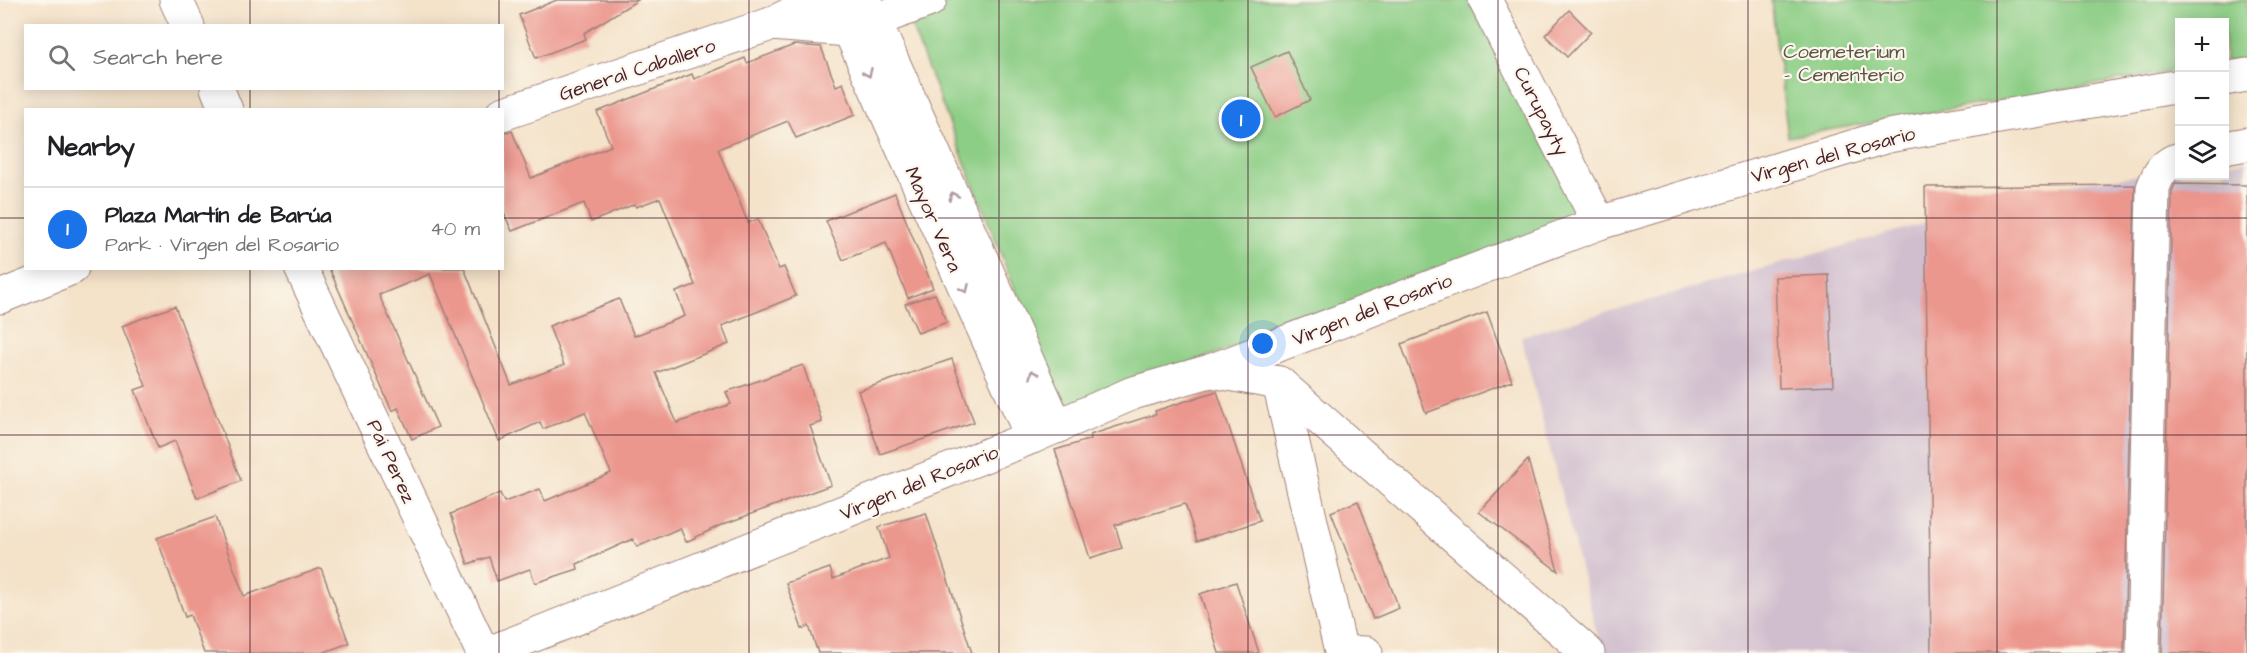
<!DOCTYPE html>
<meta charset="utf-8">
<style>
body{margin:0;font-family:"Architects Daughter",sans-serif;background:#f2f2f2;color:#202124}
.controls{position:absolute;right:18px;top:18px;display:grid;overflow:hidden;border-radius:0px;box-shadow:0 3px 15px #0003}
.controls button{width:54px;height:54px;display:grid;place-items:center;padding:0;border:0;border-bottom:2px solid #e0e0e0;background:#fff;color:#202124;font:30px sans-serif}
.you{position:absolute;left:1263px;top:344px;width:21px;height:21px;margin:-15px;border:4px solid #fff;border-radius:50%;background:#1a73e8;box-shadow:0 0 0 9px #1a73e833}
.badge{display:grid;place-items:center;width:39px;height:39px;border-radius:50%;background:#1a73e8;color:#fff;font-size:20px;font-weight:700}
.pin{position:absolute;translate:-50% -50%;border:3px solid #fff;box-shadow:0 2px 6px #0006}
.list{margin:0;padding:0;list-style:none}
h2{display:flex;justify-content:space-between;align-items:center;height:78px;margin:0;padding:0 24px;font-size:26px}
h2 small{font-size:20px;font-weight:400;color:#757577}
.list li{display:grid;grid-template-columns:39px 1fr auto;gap:18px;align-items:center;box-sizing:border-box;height:84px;padding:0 24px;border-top:2px solid #e0e0e0}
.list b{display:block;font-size:22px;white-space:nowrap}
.list p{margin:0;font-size:20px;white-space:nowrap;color:#757577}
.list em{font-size:20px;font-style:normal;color:#757577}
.icon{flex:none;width:33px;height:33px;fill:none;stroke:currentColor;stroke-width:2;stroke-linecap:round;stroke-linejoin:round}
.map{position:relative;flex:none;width:2247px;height:653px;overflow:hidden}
.search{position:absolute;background:#fff;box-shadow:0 3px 15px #0003;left:24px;top:24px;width:480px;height:66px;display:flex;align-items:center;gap:15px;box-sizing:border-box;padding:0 21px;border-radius:0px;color:#757577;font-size:22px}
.panel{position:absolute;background:#fff;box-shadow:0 3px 15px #0003;left:24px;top:108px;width:480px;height:162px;border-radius:0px}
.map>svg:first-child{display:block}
.industrial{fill:#d0bdcd}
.green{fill:#8dce86;stroke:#6c7658;stroke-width:1.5}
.building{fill:#ec978e}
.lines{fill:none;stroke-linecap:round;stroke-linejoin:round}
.minor-casing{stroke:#9f807a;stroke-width:35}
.minor{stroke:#fff;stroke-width:33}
.oneway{stroke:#ae9aa0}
.grid{fill:none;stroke:#4a1f2b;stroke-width:1.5;stroke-opacity:0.55}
.labels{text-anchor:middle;stroke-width:4.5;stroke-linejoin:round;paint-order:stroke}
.park-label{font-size:20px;fill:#5e5446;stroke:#fbf7ec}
.street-label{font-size:20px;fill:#4a1f2b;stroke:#fbf7ec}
</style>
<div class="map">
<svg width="2247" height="653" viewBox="0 0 2247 653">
<rect width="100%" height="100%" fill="#fbf7ec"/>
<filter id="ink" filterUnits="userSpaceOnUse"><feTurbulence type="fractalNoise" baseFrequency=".0167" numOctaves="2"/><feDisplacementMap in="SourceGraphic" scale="12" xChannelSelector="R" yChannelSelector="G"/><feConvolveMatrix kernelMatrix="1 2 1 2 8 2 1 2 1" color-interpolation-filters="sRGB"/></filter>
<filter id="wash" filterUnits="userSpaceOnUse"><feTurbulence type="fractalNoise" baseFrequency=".008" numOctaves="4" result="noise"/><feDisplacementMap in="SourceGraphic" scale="24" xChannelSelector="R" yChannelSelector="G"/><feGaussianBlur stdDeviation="1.35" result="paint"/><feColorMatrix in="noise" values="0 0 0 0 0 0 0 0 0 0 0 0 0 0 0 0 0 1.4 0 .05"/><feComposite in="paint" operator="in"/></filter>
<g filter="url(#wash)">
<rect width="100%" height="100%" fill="#f4e2c9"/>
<path class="industrial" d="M2247,161V653H1602L1521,336L2062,185L2179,170L2180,176H2224L2225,164Z"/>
<g class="green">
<path d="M955,0H1468L1591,219L1062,409L908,18Z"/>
<path d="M1771,0H2247V59L2225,62L2224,22H2180L2179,70L1788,137Z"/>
</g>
<g id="blocks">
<g class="building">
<path d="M557,0H638L584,33L586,39L536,58L519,15Z"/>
<path d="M1569,10L1591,32L1567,57L1545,35Z"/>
<path d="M794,45L821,47L836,86L843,83L855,115L796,138L788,121L718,149L748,223L758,219L779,269L784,267L796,296L722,326L729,344L656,373L677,423L731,404L726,392L803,365L822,422L810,426L831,485L721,525L686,542L680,528L637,547L633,539L577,564L578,569L535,583L530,569L497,581L489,557L468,564L451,514L500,493L504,502L540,489L545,501L611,473L585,412L543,429L540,422L499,441L430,274L379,295L438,427L412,439L398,408L392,411L329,268H464L511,385L564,365L549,326L619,299L634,336L685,316L676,292L695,285L660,198L636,207L635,204L591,222L584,203L512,231L502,209V132L512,131L531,178L611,146L597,112L692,74L694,79L745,58L747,63Z"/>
<path d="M1287,51L1310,100L1275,117L1251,67Z"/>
<path d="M2175,184L2247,185V653H2162L2172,192Z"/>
<path d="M2135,185L2124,653H1931L1925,187Z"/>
<path d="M895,193L933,288L908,298L886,243L843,260L826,221Z"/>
<path d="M1829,275L1833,386L1779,388L1775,277Z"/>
<path d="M935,294L947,322L918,333L905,304Z"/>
<path d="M175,306L241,481L197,498L175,441L158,448L135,390L146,386L122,326Z"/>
<path d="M1487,312L1512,381L1426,413L1401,344Z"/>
<path d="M952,359L974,422L880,454L858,391Z"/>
<path d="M1217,391L1260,521L1197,541L1185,504L1115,525L1122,548L1090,558L1055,450L1091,439L1090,435L1156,414L1155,411Z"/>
<path d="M1528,460L1558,571L1479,512Z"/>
<path d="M1358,501L1399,608L1373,619L1331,512Z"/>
<path d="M926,513L972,653H818L809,626L802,629L786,583L830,568L833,579L889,558L879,527Z"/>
<path d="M215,517L244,596L321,568L349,643L322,653H204L190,615L185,617L157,538Z"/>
<path d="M1236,582L1259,653H1219L1200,594Z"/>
</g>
</g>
</g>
<g filter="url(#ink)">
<use href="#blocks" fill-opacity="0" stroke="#9f807a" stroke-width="1.5"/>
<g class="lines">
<g class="minor-casing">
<g id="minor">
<path d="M176,0L188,26"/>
<path d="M836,0L1032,437"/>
<path d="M865,0L1057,427"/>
<path d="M1485,0L1599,223"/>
<path d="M771,24L849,30L930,0"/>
<path d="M2224,79L2247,75"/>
<path d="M217,88L226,110"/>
<path d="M502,114L771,24L818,0"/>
<path d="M2224,148L2247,144"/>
<path d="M301,268L483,653"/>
<path d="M0,297L72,268"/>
<path d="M1212,371L1279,383L1588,653"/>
<path d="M1279,383L1341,652L1366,653"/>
<path d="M489,653L1032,437L1133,393L1210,371L1599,223L1888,136L2180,86"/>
<path d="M2143,653L2153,188C2158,174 2164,163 2180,159"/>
</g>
</g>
<use href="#minor" class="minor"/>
</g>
<defs><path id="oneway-chevron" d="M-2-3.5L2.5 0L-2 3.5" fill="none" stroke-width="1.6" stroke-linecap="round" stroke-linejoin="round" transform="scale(1.5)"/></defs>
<g class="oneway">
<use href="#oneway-chevron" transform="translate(868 73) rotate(66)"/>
<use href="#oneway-chevron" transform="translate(953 196) rotate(-114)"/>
<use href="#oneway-chevron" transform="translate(965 289) rotate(66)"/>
<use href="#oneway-chevron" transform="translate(1033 374) rotate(-114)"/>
</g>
</g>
<path class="grid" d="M250,0V26M499,0V26M749,0V653M999,0V653M1248,0V653M1498,0V653M1748,0V653M1997,0V653M250,88V110M499,88V110M0,218H26M502,218H2247M250,268V653M499,268V653M0,435H2247"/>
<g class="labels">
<g class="park-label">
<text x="1844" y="58">Coemeterium<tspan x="1844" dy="23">- Cementerio</tspan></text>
</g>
<g class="street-label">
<text transform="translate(637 69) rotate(-18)" y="7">General Caballero</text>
<text transform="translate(1542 111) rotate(63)" y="7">Curupayty</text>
<text transform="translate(1833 154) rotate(-15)" y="7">Virgen del Rosario</text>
<text transform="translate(934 219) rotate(66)" y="7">Mayor Vera</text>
<text transform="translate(1372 309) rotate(-21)" y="7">Virgen del Rosario</text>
<text transform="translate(392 461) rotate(65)" y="7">Pai Perez</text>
<text transform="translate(919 482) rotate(-22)" y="7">Virgen del Rosario</text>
</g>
</g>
</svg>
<div class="controls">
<button>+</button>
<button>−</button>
<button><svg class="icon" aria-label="layers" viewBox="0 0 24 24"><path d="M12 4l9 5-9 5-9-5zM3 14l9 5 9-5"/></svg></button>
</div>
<div class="you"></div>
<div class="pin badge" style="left:1241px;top:119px">1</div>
<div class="search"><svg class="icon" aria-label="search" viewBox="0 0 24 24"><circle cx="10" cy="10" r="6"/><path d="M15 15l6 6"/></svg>Search here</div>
<section class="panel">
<h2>Nearby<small></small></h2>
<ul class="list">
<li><span class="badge">1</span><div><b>Plaza Martín de Barúa</b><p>Park · Virgen del Rosario</p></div><em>40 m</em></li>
</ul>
</section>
</div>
